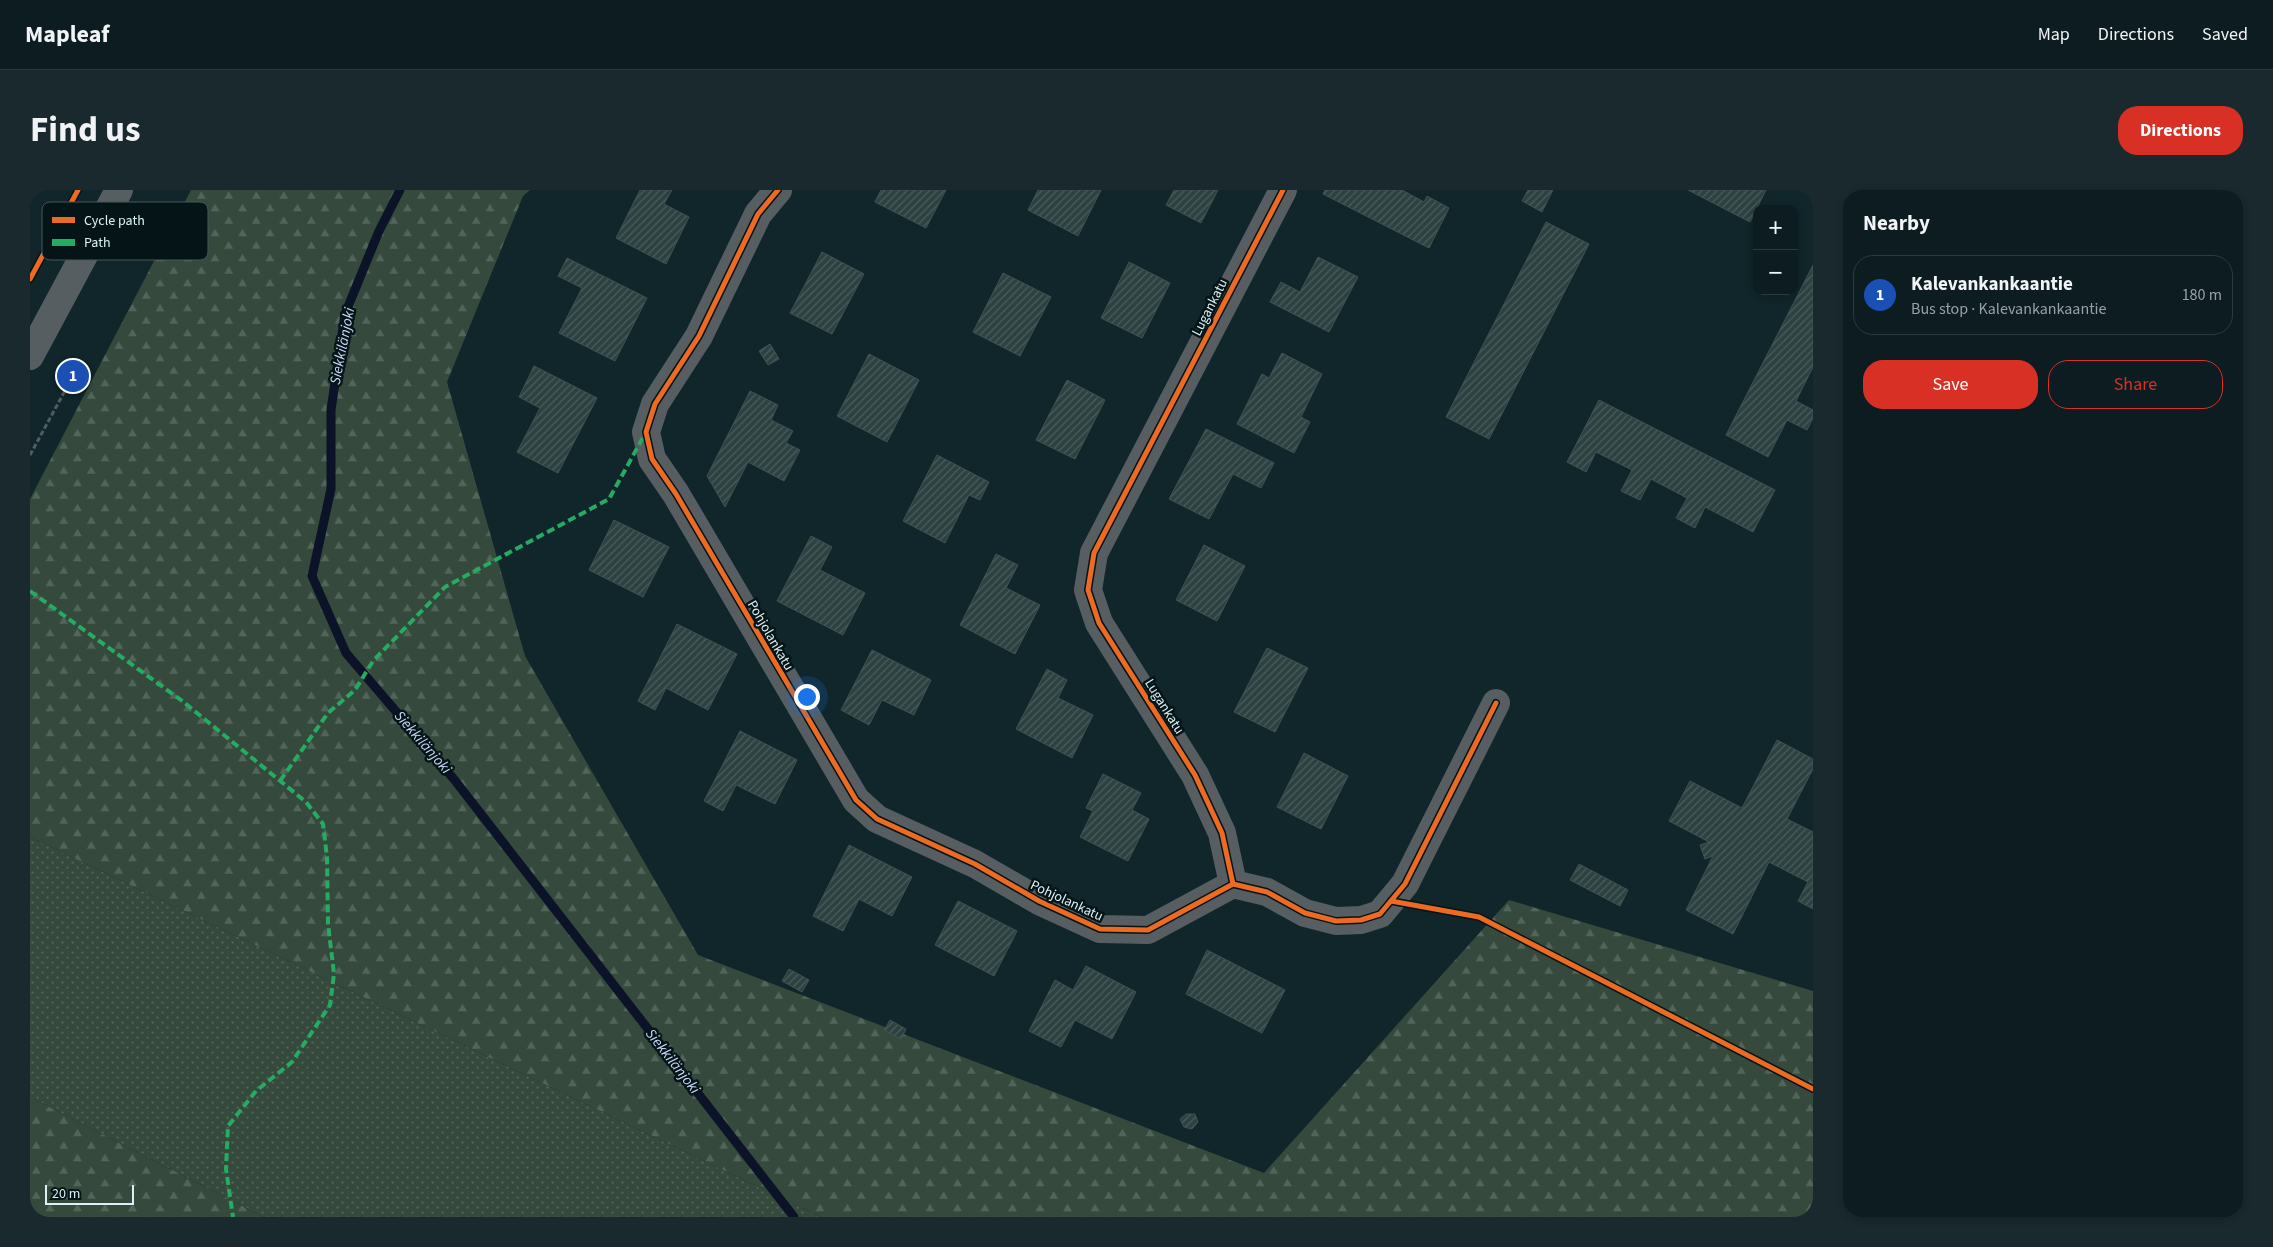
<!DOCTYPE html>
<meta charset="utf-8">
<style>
body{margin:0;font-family:"Source Sans 3",sans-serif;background:#1a292d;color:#f1f3f6}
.controls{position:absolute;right:15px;top:15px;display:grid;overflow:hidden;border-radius:10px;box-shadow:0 2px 8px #0003}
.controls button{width:45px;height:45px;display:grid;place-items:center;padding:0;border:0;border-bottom:1px solid #2c3a3e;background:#0c1c20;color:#f1f3f6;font:25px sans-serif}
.scale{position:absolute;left:15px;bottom:12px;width:89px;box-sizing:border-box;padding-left:5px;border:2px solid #dcf1f5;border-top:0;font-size:14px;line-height:18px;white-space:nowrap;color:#dcf1f5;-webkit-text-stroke:4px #051417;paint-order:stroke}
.you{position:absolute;left:776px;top:506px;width:18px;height:18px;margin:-12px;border:4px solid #fff;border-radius:50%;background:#1a73e8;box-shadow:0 0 0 8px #1a73e833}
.badge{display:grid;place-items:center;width:32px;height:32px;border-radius:50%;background:#d93025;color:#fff;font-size:16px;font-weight:700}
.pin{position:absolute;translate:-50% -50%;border:2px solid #fff;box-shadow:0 1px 5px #0006}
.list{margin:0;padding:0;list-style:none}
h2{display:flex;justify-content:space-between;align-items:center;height:65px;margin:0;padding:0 20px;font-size:21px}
h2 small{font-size:16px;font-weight:400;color:#9aa1a5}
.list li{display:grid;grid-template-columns:32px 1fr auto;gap:15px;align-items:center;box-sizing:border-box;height:80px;margin:0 10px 10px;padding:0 10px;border:1px solid #2c3a3e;border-radius:20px}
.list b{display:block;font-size:19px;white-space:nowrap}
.list p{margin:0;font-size:16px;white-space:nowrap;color:#9aa1a5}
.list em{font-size:16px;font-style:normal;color:#9aa1a5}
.actions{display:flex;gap:10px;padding:15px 20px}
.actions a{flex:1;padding:11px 0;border:1px solid #d93025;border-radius:20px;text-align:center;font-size:18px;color:#d93025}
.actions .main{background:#d93025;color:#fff}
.map{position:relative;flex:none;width:1783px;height:1027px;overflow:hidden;border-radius:20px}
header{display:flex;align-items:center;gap:30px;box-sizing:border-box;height:70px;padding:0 25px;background:#0c1c20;border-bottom:1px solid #2c3a3e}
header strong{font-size:24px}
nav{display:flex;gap:28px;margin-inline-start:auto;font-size:18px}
.intro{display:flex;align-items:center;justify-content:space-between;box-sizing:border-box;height:120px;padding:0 30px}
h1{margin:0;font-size:35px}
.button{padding:12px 22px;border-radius:20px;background:#d93025;color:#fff;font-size:18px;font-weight:700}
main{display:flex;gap:30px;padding:0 30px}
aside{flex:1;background:#0c1c20;border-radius:20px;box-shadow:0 2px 8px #0003}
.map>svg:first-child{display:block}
.grass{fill:url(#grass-dots)}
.forest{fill:url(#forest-firs)}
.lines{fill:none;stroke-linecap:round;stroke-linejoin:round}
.stream{stroke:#0c1329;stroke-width:9}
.building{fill:url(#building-hatch);stroke:#405253}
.path{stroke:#525d61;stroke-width:3;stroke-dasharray:5 2.5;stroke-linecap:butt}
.minor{stroke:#565e61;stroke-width:28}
.tertiary{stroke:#565e61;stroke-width:28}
.quiet{stroke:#26ab63;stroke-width:4;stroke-dasharray:8 4;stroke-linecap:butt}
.cycleway-casing{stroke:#051417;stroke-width:8}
.cycleway{stroke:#ed6a23;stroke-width:5}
.labels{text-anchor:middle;stroke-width:5;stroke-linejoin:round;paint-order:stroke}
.street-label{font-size:14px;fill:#dcf1f5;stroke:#051417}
.water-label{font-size:15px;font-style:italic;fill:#c9d4f6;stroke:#051417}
.key{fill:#051417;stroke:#46565a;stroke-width:1}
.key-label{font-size:14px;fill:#dcf1f5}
</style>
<header>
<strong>Mapleaf</strong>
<nav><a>Map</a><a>Directions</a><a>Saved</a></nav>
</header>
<div class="intro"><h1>Find us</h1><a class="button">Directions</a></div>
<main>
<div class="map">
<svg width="1783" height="1027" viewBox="0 0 1783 1027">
<defs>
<pattern id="grass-dots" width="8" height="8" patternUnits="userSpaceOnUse" patternTransform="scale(1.25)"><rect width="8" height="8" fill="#354a3d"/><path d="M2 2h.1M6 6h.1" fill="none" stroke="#52655a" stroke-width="1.8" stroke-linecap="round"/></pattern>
<pattern id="forest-firs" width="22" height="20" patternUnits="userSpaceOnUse" patternTransform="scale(1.25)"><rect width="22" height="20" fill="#354a3d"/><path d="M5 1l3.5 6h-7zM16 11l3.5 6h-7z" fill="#52655a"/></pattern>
<pattern id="building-hatch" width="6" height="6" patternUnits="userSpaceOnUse" patternTransform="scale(1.25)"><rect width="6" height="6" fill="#2d4141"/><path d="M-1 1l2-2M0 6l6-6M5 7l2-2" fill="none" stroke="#4b5d5d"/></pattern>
</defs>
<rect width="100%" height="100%" fill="#10262a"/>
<path class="grass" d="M0,647L791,1027H234L0,907Z"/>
<g class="forest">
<path d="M161,0H500L493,6L417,192L495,466L668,765L1234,983L1479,710L1783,801V1027H791L0,647V309Z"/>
<path d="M0,907L234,1027H0Z"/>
</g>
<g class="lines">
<path class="stream" d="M370,0L349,41L315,124L301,220V299L282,386L316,463L423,588L764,1027"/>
</g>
<g class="building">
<path d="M610,0H642L634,14L659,27L636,74L586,48Z"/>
<path d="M851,0H916L896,38L845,12Z"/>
<path d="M1008,0H1071L1048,46L998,20Z"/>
<path d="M1144,0H1188L1171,33L1136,15Z"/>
<path d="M1295,0H1372L1394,12L1397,6L1419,18L1399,58L1293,4Z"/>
<path d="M1498,0H1523L1512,22L1492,11Z"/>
<path d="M1658,0H1736L1720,32Z"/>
<path d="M1516,32L1559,54L1459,249L1416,227Z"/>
<path d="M792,62L834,84L802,144L760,123Z"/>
<path d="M1288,67L1328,87L1299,142L1240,112L1251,92L1270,102Z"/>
<path d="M537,68L617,108L585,171L529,143L552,98L528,86Z"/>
<path d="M1099,72L1140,93L1112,148L1071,128Z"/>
<path d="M1783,75V177L1766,211L1783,220V228L1777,240L1757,230L1738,267L1696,245Z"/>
<path d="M973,83L1021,107L990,166L943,142Z"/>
<path d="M740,154L749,169L738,175L729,161Z"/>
<path d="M1252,163L1292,184L1271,227L1280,232L1264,263L1207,234L1232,184L1239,188Z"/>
<path d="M839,164L889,190L857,252L807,226Z"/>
<path d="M504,176L567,208L528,283L487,262L510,218L489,207Z"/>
<path d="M1037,190L1075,210L1045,269L1006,250Z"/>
<path d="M720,201L748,215L741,230L763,241L756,253L770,260L754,291L718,272L695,317L677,286Z"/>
<path d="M1569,210L1745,300L1723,342L1675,317L1665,338L1646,328L1657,308L1621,289L1610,310L1591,301L1602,280L1566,262L1556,282L1537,272Z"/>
<path d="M1176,239L1244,273L1231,298L1203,284L1179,329L1139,309Z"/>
<path d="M907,265L959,292L950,310L939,305L915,353L873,331Z"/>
<path d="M584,330L639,357L613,407L559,380Z"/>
<path d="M781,346L802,357L790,380L835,403L813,445L747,411Z"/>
<path d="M1174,355L1215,376L1187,431L1146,410Z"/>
<path d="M966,364L988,375L976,398L1010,415L985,464L930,435Z"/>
<path d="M647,434L707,464L678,520L636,498L625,520L608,511Z"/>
<path d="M1237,458L1278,478L1245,542L1204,522Z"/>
<path d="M842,460L901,490L884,525L852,510L839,535L811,520Z"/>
<path d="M1017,479L1037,490L1028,508L1063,525L1042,568L986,539Z"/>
<path d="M710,541L767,570L745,614L706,595L693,621L674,611Z"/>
<path d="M1747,550L1783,569V579L1757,629L1783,642V719L1768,711L1778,692L1739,672L1703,744L1656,720L1683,666L1675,669L1670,655L1679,652L1639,631L1660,591L1712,618Z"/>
<path d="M1274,563L1318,586L1291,639L1247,617Z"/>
<path d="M1073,584L1111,603L1102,620L1119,629L1098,671L1050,647L1063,621L1056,618Z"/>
<path d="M819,655L882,687L862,726L829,709L813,741L783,726Z"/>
<path d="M1549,674L1598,700L1590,716L1540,690Z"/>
<path d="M928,711L987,741L964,786L905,755Z"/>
<path d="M1177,760L1255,800L1232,843L1156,804Z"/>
<path d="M1056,776L1106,802L1082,849L1045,830L1031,857L999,841L1025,790L1043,800Z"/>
<path d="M759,779L779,790L772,802L752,791Z"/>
<path d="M860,830L876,839L871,849L854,840Z"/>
<path d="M1156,924H1165L1168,932L1162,939L1154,937L1150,929Z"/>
</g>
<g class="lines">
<path class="path" d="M0,265L43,186"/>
<g class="minor">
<path d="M748,0L728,24L669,146L625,214L616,242L622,269L646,304L826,610L847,629L945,674L1009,711L1070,739L1118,740L1203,694"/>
<path d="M1253,0L1064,363L1058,400L1069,433L1165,585L1192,643L1203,694L1237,702L1275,723L1306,731L1331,730L1350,724L1375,694L1466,513"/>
</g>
<path class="tertiary" d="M0,166L89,0"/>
<g class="quiet">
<path d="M0,401L151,510L276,612L293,634L297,667L298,734L304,784L300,815L262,872L226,901L198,936L196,979L203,1027"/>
<path d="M250,591L298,523L325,500L343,471L415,397L579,309L616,242"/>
</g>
<g class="cycleway-casing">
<g id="cycleway">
<path d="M748,0L728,24L669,146L625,214L616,242L622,269L646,304L826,610L847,629L945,674L1009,711L1070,739L1118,740L1203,694"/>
<path d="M1253,0L1064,363L1058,400L1069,433L1165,585L1192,643L1203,694L1237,702L1275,723L1306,731L1331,730L1350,724L1375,694L1466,513"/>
<path d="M0,89L48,0"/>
<path d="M1361,711L1449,727L1783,899"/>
</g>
</g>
<use href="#cycleway" class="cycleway"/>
</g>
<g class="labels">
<g class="street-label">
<text transform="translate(1179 117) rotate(-63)" y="5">Lugankatu</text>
<text transform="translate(741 445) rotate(60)" y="5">Pohjolankatu</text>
<text transform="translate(1135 516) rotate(58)" y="5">Lugankatu</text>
<text transform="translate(1037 710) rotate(25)" y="5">Pohjolankatu</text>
</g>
<g class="water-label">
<text transform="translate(312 156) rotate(-79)" y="5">Siekkilänjoki</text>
<text transform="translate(393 552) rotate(49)" y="5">Siekkilänjoki</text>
<text transform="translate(643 871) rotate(52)" y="5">Siekkilänjoki</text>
</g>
</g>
<rect x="12" y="12" width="166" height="58" rx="8" class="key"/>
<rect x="22" y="27" width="23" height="6" fill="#ed6a23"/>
<rect x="22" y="49" width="23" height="7" fill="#26ab63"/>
<g class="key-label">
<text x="54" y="35">Cycle path</text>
<text x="54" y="57">Path</text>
</g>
</svg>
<div class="controls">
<button>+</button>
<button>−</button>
</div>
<div class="scale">20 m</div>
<div class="you"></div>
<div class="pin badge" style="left:43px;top:186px;background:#1a4fb4">1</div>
</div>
<aside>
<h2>Nearby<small></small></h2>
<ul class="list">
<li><span class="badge" style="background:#1a4fb4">1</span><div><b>Kalevankankaantie</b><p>Bus stop · Kalevankankaantie</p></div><em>180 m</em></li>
</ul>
<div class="actions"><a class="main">Save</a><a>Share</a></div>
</aside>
</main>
